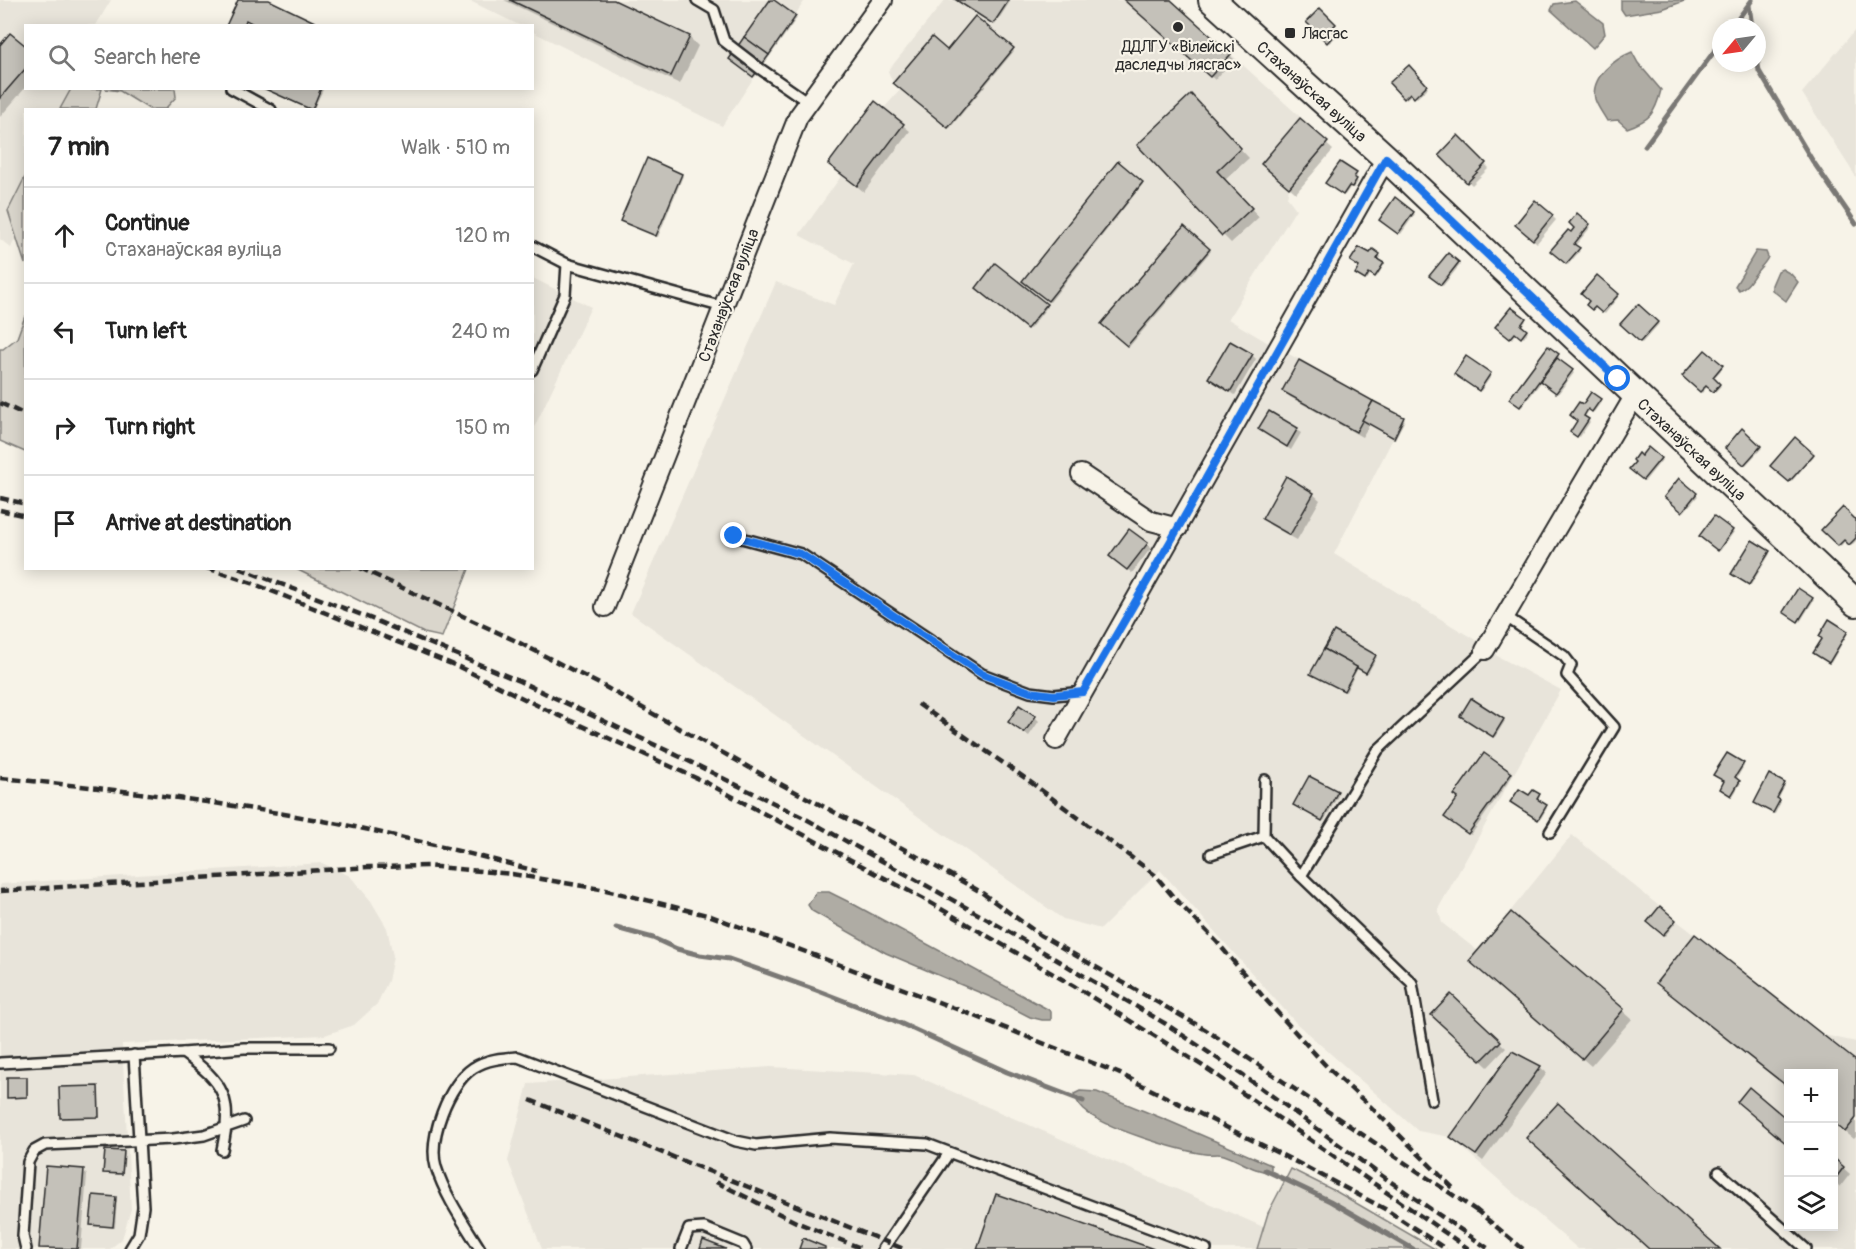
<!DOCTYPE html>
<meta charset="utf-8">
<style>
body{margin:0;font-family:Pangolin,sans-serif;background:#f2f2f2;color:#222}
.controls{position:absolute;right:18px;bottom:18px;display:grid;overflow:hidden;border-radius:0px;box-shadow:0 3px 15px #0003}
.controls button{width:54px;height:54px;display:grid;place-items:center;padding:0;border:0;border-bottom:2px solid #e0e0e0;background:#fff;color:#222;font:30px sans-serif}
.compass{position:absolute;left:1712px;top:18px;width:54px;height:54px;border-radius:50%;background:#fff;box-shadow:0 3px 15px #0003;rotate:241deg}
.stop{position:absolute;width:18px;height:18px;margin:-14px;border:4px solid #1a73e8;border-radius:50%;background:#fff}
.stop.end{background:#1a73e8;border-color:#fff;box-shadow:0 2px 6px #0008}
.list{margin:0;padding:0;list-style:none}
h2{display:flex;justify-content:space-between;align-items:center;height:78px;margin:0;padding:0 24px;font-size:26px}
h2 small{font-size:20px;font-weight:400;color:#767676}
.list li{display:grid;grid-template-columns:39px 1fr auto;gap:18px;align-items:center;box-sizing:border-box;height:96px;padding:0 24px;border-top:2px solid #e0e0e0}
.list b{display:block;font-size:22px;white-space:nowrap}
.list p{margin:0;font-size:20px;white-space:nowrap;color:#767676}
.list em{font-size:20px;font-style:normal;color:#767676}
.icon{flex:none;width:33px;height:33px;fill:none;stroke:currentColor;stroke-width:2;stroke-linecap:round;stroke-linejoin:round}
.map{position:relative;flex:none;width:1856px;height:1249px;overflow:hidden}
.search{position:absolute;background:#fff;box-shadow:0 3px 15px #0003;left:24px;top:24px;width:510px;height:66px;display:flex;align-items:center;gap:15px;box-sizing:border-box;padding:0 21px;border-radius:0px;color:#767676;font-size:22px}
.panel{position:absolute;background:#fff;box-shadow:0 3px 15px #0003;left:24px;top:108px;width:510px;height:462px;border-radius:0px}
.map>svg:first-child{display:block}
.built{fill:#e8e4da;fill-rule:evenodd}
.green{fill:#dad6cc;stroke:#82807c;stroke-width:1.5}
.water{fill:#afaca4;stroke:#7a7874;stroke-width:1.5}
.shadow{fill:#0003}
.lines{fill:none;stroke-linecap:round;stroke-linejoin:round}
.stream{stroke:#7a7874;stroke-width:5}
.building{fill:#c4c1b9;stroke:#2b2b2b;stroke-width:1.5}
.lane-casing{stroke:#2b2b2b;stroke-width:14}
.street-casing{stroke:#2b2b2b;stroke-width:22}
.secondary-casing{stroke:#2b2b2b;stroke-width:30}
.lane{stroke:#f7f3e8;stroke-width:9}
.street{stroke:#f7f3e8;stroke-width:18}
.secondary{stroke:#f7f3e8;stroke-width:26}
.rail{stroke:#2b2b2b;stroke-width:4.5;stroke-dasharray:9 4.5;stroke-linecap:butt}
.route{stroke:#1a73e8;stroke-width:8}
.poi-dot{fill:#2b2b2b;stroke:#f7f3e8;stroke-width:2}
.labels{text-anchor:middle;stroke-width:4.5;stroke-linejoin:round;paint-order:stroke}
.poi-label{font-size:16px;fill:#2b2b2b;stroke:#f7f3e8;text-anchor:start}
.street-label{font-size:16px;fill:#2b2b2b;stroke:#f7f3e8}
</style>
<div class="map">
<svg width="1856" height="1249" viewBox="0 0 1856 1249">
<rect width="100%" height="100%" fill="#f7f3e8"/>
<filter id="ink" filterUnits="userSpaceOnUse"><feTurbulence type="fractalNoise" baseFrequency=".0167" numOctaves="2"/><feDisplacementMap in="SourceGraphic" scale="12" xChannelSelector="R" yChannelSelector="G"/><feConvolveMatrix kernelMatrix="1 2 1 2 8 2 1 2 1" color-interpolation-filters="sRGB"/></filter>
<g filter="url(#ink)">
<g class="built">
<path d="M0,0H111L96,25L26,26V88L80,89L71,109L26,110L25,215L11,248L0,239Z"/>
<path d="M468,0H805L722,126L533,32L532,26L519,25Z"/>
<path d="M945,0H1171L1328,142L1289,188L1287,197L1296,209L1228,319L1265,341L1404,417L1334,554L1477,641L1486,650L1561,690L1438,909L1442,923L1478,951L1572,835L1676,920L1824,1035L1856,1042V1249H1578L1450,1137L1418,1131L1297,1024L1160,870L1101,929L1063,919L631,613L776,282L834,305L854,264L799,235L842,175L828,164L875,101L884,108L901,89L893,83L888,71ZM1788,1074H1834V1226H1788Z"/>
<path d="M1856,29V177L1802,93Z"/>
<path d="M533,278L591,307L533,430Z"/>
<path d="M322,863L350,876L371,901L387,928L393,956L388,981L377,1004L354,1025L325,1035L122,1044L131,1209L122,1239L110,1249H0V884Z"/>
<path d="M771,1067L914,1075L1314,1249H542L508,1161L528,1084Z"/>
</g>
<g class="green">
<path d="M71,89H102L96,109H60Z"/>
<path d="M105,89H175L176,97L165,109H149L120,91Z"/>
<path d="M25,177V264L8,211Z"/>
<path d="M25,316L26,452H25L0,441V349H3L17,338Z"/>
<path d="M296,569H469L442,637L424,633Z"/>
<path d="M1291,1169L1337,1192L1435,1249H1257L1268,1213Z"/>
</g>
<g class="water">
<path d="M1621,0H1687L1662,9L1625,15L1621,9Z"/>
<path d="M1575,1L1603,23L1605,34L1593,48L1551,10L1554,4Z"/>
<path d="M1632,52L1638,63L1661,90C1655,114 1650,120 1627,128L1618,120L1607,121C1603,114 1597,106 1595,99C1590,77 1615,59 1632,52Z"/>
<path d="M1756,251L1766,252L1768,257C1765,264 1760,267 1756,273C1749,281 1750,285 1739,290L1735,286Z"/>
<path d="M1782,269L1791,274L1798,282L1786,301L1772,290V285L1778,271Z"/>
<path d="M816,892H829L853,904L1051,1011V1020H1042L1030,1017L995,999L886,953L812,911L808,905Z"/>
<path d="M1080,1091L1097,1092L1164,1119L1271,1165V1172C1254,1172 1240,1160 1224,1155C1218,1153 1212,1155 1205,1154C1177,1150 1104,1128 1084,1110C1079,1105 1076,1100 1074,1094Z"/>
</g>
<g class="shadow">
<path d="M504,0H610L689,37L698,46L680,84Z"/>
<path d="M958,0H1011L995,25Z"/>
<path d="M1125,0H1169L1234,59L1215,80Z"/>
<path d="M1320,10L1336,27L1331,32L1336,37L1329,43L1308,22Z"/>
<path d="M795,17L797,18L755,77L732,60Z"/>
<path d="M976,18L1014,51L950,128L895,83L947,52Z"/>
<path d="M0,47L26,48V87L0,117Z"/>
<path d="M1409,67L1428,88L1417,98L1413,94L1406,99L1391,83Z"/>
<path d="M264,88H322L323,90L313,110H309Z"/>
<path d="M875,103L910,131L864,192L830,164Z"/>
<path d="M1199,105L1249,158L1225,180L1259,217L1231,243L1223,235Z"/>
<path d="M1300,120L1333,150L1296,193L1269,170Z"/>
<path d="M1458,138L1489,168L1472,185L1441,155Z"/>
<path d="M1118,163L1143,184L1050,302L1024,281Z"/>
<path d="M682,175L683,176L658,237L624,222Z"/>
<path d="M1356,175L1357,176L1355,179L1358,182L1354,188L1351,186L1345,195L1329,184Z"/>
<path d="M1395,200L1415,214L1401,234L1382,221Z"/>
<path d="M1577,215L1591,227L1575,246L1580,251L1568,265L1552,251L1576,228Z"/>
<path d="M1552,216L1556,220L1537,243L1521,229Z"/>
<path d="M1184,229L1211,251L1129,347L1103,324Z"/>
<path d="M1371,255H1379L1381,256L1378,261L1384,265L1377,277L1371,273L1367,280L1358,275L1361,267Z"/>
<path d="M1448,255L1460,265L1443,286L1431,276Z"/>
<path d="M995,266L1047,307L1030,329L978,288Z"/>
<path d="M1597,277L1619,296L1605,314L1597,307L1594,310L1589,306Z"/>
<path d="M1638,306L1659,324L1642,343L1622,324Z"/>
<path d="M1512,309L1526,321L1521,327L1528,332L1524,338L1517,333L1512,339L1497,327Z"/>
<path d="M1549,348L1560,357L1557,360L1574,373L1558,394L1542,381L1522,407L1511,399Z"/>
<path d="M1705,352L1723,368L1713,379L1721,386L1715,392L1708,386L1702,393L1684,376Z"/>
<path d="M1252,355L1256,359L1235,395L1210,378Z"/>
<path d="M1490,374L1492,375L1481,391L1458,375Z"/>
<path d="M1284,391L1403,419L1405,420L1395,439L1370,424L1362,437L1290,397Z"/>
<path d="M1591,394L1602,401L1594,412L1590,409L1584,418L1590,422L1580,437L1573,433L1583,406Z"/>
<path d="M1270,413L1301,433L1291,450L1260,429Z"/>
<path d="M1742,430L1762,448L1746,465L1727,448Z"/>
<path d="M1795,439L1814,456L1791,482L1772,466Z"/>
<path d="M1648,449L1662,460L1645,481L1631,469Z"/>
<path d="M1287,478L1313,494L1320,500L1297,540L1270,525L1264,518Z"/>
<path d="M1680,480L1698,496L1684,512L1666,497Z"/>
<path d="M1714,518L1734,532L1720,551L1701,536Z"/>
<path d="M1856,522V541L1852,545L1846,540L1840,547L1823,530Z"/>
<path d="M1147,544L1151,548L1132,573L1115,560Z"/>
<path d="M1769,552L1770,554L1751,585L1735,575Z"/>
<path d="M1812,599L1814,600L1800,622L1786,613Z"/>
<path d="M1847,632L1848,633L1831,663L1817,655L1824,639Z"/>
<path d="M1375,656L1377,657L1368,673L1358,668L1346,692L1313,675Z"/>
<path d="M1472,700L1505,721L1495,737L1463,718Z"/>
<path d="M1035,717L1039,721L1029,736L1014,726Z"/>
<path d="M1743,764L1744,766L1736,780L1741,783L1733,796L1723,790Z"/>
<path d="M1511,774L1513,775L1471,835L1447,818Z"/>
<path d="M1784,784L1785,786L1778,800L1781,802L1775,814L1757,804Z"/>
<path d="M1337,793L1339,794L1324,821L1296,806Z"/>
<path d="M1539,795L1540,797L1537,801L1547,808L1540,820L1514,804Z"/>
<path d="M1660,908L1676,922L1665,936L1649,922Z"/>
<path d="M1511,914L1632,1019L1591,1066L1471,961Z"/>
<path d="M1658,983L1856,1062V1137L1854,1139L1834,1123V1074H1788V1088L1667,992Z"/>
<path d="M1451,996L1506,1048L1488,1067L1433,1015Z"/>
<path d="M1540,1067L1547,1073L1483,1161L1452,1137Z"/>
<path d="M26,1079L28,1080V1098L10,1099L9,1097Z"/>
<path d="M97,1087L99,1089L100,1118L63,1119L61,1118Z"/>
<path d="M124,1153L125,1154L123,1175L107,1174L105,1172Z"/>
<path d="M1834,1160L1850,1174L1840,1187L1834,1181Z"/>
<path d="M83,1171L87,1175L81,1249H42L41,1247Z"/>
<path d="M115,1198L117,1200L115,1228L93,1226L92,1225Z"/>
</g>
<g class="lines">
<g class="stream">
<path d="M1749,5L1752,27"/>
<path d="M1732,27L1752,0"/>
<path d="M1757,58L1759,71L1812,160L1856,224"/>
<path d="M1645,146L1721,42"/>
<path d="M616,928L653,938L677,949L700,955L729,959L816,990L891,1019L1007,1072L1083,1101"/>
<path d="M1265,1170L1330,1201L1413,1249"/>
</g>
</g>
<g class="building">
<path d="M238,0H269L323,26H257L246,20L244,26H226Z"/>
<path d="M510,0H614L690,36L671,76Z"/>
<path d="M770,0H774L796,16L769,55L744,37Z"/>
<path d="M956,0H1009L993,24Z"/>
<path d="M1124,0H1171L1231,54L1210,77Z"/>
<path d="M1320,8L1336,24L1330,30L1335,34L1327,43L1306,22Z"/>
<path d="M975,16L1014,48L948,128L893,83L932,37L947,50Z"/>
<path d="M10,33L26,46V68L0,98V45Z"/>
<path d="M744,37L769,55L753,77L729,59Z"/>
<path d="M1409,65L1427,85L1414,98L1410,93L1404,99L1389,83Z"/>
<path d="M263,88H321L312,110Z"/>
<path d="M1191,94L1241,148L1217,171L1252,208L1222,236L1137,145Z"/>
<path d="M875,101L904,124L857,186L828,164Z"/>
<path d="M1300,118L1328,142L1289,188L1261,164Z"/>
<path d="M1458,135L1486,163L1467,183L1439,155Z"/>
<path d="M647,158L682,174L656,236L620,221Z"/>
<path d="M1118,161L1143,182L1048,301L1022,281Z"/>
<path d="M1340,162L1357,173L1354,177L1357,179L1352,187L1349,186L1343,195L1325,183Z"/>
<path d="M1395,197L1414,212L1398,234L1379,220Z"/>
<path d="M1535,200L1553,215L1533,240L1515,225Z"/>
<path d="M1577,213L1590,224L1574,244L1580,248L1566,264L1550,251L1568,230L1571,232L1574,228L1569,223Z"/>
<path d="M1184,226L1210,249L1127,346L1101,324Z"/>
<path d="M1359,247L1370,253L1373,249L1380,254L1377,259L1384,263L1375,277L1369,273L1365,280L1355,274L1359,267L1350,261Z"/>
<path d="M1448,253L1459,262L1441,285L1429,276Z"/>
<path d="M995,263L1047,304L1027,329L976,288Z"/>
<path d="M1597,275L1619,294L1602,313L1595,307L1592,310L1586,305L1589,301L1581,294Z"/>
<path d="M1638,304L1658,322L1640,342L1620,324Z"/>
<path d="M1511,307L1526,318L1521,325L1527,330L1521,338L1515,333L1510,339L1495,327Z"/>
<path d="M1230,341L1253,354L1230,392L1208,378Z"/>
<path d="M1548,346L1559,354L1520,407L1509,399Z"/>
<path d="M1705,350L1723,365L1713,377L1720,384L1713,392L1706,386L1700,392L1682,376Z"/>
<path d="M1466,356L1491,373L1479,391L1454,374Z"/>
<path d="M1557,358L1573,370L1556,393L1540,381Z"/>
<path d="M1299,360L1373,401L1356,432L1282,391Z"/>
<path d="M1591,392L1601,399L1592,412L1588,409L1584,416L1589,419L1577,437L1570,432L1577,421L1570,415L1579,402L1583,404Z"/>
<path d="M1373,401L1404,417L1394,438L1362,420Z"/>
<path d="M1269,411L1298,428L1287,447L1258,429Z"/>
<path d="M1742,428L1761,446L1744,465L1725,448Z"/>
<path d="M1795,437L1814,454L1789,482L1770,466Z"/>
<path d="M1648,447L1661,458L1643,480L1629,469L1635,462L1633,460L1638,453L1641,456Z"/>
<path d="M1286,476L1314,493L1290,535L1262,519Z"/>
<path d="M1679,478L1697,493L1682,512L1664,497Z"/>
<path d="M1843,507L1856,520V538L1849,545L1844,540L1838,546L1821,530Z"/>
<path d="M1714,516L1733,530L1718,551L1699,536Z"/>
<path d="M1129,529L1148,543L1127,570L1109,556Z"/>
<path d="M1752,540L1770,551L1749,585L1731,574Z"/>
<path d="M1798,588L1813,598L1798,622L1783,612Z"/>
<path d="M1829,619L1848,631L1829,663L1813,653L1822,639L1819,636Z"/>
<path d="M1334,631L1376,655L1366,673L1324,649Z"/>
<path d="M1324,649L1357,667L1344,691L1310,674Z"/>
<path d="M1471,698L1504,719L1493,737L1460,716Z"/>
<path d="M1019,705L1036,716L1024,733L1008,722Z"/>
<path d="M1484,753L1512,773L1468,834L1444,817L1458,798L1454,795Z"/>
<path d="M1727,753L1744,763L1735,777L1740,781L1731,796L1720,789L1724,781L1713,775Z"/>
<path d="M1769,774L1785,783L1777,798L1780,800L1773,813L1754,803Z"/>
<path d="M1309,776L1338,791L1322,821L1293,805Z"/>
<path d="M1519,789L1529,795L1533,790L1540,794L1537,799L1547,805L1538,820L1510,802Z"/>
<path d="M1660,906L1676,920L1663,935L1647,922Z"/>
<path d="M1511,912L1624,1009L1582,1059L1469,961Z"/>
<path d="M1695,934L1856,1061V1118L1845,1132L1834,1123V1074H1788V1087L1656,983Z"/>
<path d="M1451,994L1501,1041L1481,1061L1431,1015Z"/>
<path d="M1512,1051L1541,1066L1476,1155L1450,1137Z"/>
<path d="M7,1077H27V1097L7,1098Z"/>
<path d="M98,1086L99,1117L60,1118L59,1087Z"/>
<path d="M1749,1087L1788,1120V1145L1737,1102Z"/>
<path d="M1558,1103L1720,1249H1649L1526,1138Z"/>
<path d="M105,1150L124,1151L122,1174L103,1173Z"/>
<path d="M1834,1158L1844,1167L1834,1180Z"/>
<path d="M46,1166L84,1169L77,1249L39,1248Z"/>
<path d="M996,1194L1154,1249H977Z"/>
<path d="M93,1195L116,1197L113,1227L90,1225Z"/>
<path d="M803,1238L825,1247V1249H799Z"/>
<path d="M703,1240L726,1249H700Z"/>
</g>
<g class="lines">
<g class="lane-casing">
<g id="lane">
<path d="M697,0L714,10L724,41L759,68L808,102"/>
<path d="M231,88L271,110"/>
<path d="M532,246L567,264"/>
<path d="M532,370L565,295L567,264L723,307"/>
<path d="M734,536L801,554L982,674L1030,692L1054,695L1083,692"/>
<path d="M1505,616L1564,656L1571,665L1567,675L1614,727L1550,832"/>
<path d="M1265,780L1264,836L1301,876L1412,983L1432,1100"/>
<path d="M1211,854L1264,836"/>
<path d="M1301,876L1378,750L1485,650"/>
<path d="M183,1053L244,1048H329"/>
<path d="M0,1063L183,1053C225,1083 233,1099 222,1150"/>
<path d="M1719,1172L1806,1249"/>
<path d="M26,1249L23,1236L28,1162L34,1151L45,1145L173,1139L204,1135L244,1121"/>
<path d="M130,1249L139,1234L143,1207L134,1055"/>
<path d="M480,1249C464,1223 445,1196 436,1167C428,1138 448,1085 473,1068C487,1059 502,1058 518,1057L736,1141L756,1145L830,1138L927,1144L1206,1249"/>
<path d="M681,1249L689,1229L704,1228L743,1244L746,1249"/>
<path d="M883,1249L949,1153"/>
</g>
</g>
<g class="street-casing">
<g id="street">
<path d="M1081,474L1151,521L1178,528"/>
<path d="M605,607L798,117L883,0"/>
<path d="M1485,650L1635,395"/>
<path d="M1056,740L1386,158"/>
</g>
</g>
<g class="secondary-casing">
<path id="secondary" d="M1212,0L1386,158L1856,603"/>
</g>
<use href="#lane" class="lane"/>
<use href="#street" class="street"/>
<use href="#secondary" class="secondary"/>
<g class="rail">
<path d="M0,403L26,415"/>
<path d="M0,498L26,504"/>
<path d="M0,510L26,516"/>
<path d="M207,568L252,583L459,667L547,710L707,783L922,898L1074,986L1206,1068L1469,1249"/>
<path d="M239,568L367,617L519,681L670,752L806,819L987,919L1166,1024L1260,1087L1375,1171L1489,1249"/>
<path d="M360,568L514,640L607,688L750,768L893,843L981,892L1040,935L1206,1030L1480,1213"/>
<path d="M918,704L1025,778L1155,875L1176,900L1217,942L1266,1000L1328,1068L1371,1107L1453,1188"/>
<path d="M0,778C119,789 238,804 355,827C416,840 476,855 536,871"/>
<path d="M0,891L369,867L427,866L512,874L606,890L711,916L975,1016L1118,1073L1302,1165L1385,1209L1446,1249"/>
<path d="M530,1100L904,1249"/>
<path d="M716,1182L796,1222L863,1249"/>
<path d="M1475,1209L1523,1249"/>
</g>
</g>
</g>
<g class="lines" filter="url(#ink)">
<path class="route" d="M734,536L801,554L982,674L1030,692L1054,695L1083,692L1173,537L1386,158L1618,379"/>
</g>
<g class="poi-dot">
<circle cx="1178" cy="27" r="6"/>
<rect x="1284" y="27" width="12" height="12" rx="3"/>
</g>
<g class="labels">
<g class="poi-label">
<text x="1302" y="39">Лясгас</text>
<text x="1178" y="52" text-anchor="middle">ДДЛГУ «Вілейскі<tspan x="1178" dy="18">даследчы лясгас»</tspan></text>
</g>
<g class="street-label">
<text transform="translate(1312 91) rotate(42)" y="6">Стаханаўская вуліца</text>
<text transform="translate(728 295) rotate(-69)" y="6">Стаханаўская вуліца</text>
<text transform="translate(1692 449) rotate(43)" y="6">Стаханаўская вуліца</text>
</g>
</g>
</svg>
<div class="controls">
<button>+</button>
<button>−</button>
<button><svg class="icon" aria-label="layers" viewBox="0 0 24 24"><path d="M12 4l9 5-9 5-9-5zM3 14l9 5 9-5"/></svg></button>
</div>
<svg class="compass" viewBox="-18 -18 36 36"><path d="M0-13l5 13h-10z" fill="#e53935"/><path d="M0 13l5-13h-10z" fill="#767676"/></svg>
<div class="stop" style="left:1618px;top:379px"></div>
<div class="stop end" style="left:734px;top:536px"></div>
<div class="search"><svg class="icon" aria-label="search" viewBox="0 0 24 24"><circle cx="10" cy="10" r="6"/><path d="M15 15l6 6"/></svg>Search here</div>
<section class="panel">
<h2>7 min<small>Walk · 510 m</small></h2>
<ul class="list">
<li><svg class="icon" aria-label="ahead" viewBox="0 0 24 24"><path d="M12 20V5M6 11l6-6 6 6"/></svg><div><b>Continue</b><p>Стаханаўская вуліца</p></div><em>120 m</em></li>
<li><svg class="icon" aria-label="left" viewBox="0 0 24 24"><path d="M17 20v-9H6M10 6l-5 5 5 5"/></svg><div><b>Turn left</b></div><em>240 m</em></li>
<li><svg class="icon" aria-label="right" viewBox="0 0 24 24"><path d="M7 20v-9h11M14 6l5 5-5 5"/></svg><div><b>Turn right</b></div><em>150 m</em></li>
<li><svg class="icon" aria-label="arrive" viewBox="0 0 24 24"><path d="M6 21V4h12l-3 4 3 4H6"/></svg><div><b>Arrive at destination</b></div></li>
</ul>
</section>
</div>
